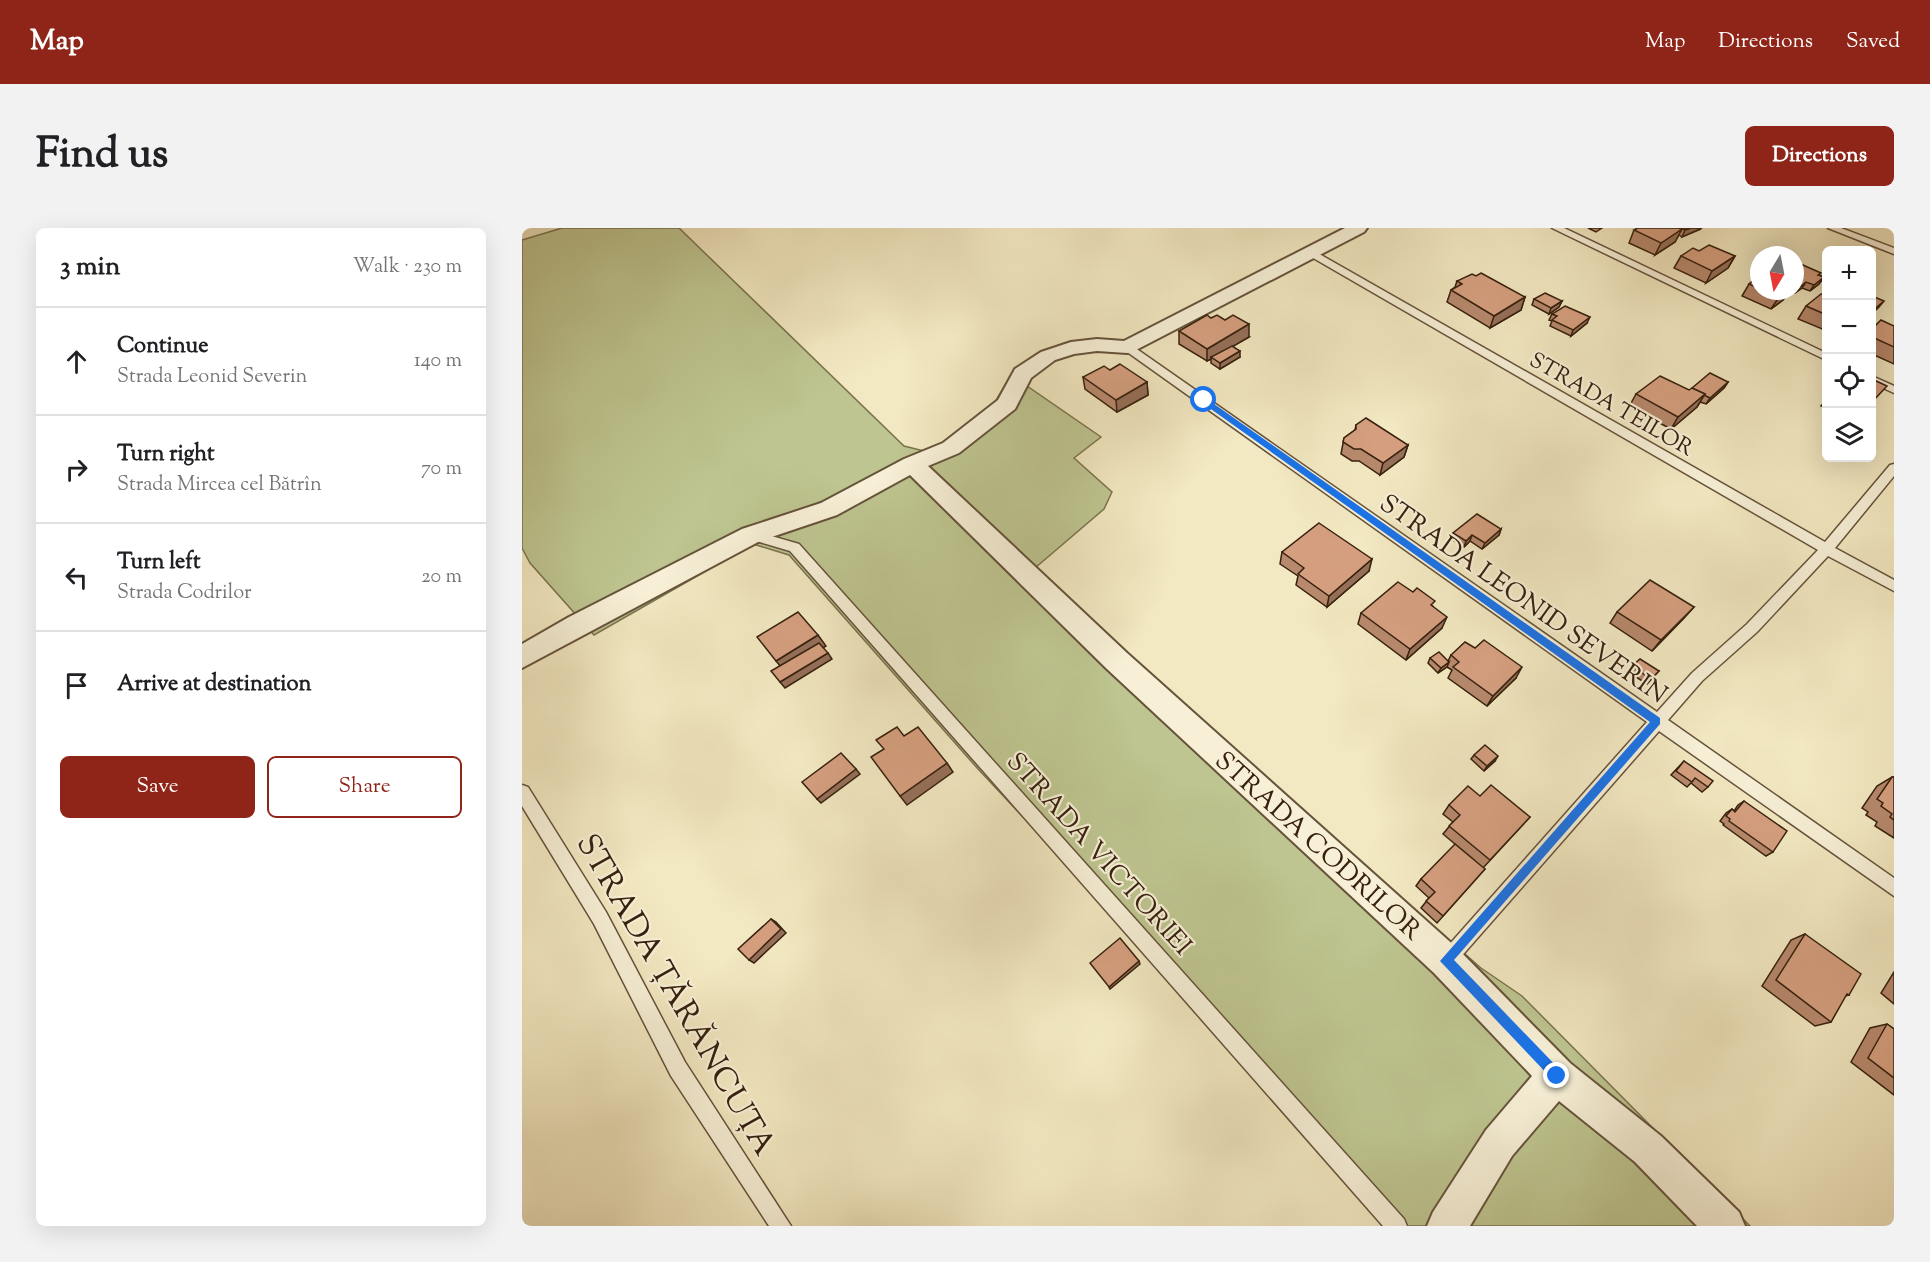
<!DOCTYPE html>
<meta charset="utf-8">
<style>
body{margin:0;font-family:"Sorts Mill Goudy",serif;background:#f2f2f2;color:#202124}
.controls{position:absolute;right:18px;top:18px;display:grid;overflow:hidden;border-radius:9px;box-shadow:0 6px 24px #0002}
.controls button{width:54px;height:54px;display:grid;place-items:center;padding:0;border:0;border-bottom:2px solid #e0e0e0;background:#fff;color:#202124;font:30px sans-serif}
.compass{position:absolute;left:1228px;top:18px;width:54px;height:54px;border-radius:50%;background:#fff;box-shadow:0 6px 24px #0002;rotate:190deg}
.stop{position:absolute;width:18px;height:18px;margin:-14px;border:4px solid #1a73e8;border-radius:50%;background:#fff}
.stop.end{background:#1a73e8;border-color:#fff;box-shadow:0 2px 6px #0008}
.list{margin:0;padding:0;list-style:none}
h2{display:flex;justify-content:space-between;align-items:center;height:78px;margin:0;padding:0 24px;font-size:26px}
h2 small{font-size:20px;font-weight:400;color:#757577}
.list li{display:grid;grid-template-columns:39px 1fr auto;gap:18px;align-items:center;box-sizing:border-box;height:108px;padding:0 24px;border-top:2px solid #e0e0e0}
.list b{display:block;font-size:22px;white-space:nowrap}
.list p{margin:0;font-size:20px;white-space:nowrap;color:#757577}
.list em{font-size:20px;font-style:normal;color:#757577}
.actions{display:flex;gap:12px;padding:18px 24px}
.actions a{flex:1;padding:14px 0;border:2px solid #8f2418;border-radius:9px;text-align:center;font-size:21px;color:#8f2418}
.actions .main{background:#8f2418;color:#fff}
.icon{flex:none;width:33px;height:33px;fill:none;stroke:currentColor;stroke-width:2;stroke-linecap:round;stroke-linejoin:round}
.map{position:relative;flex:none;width:1372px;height:998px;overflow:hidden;border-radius:9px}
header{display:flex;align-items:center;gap:36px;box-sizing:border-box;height:84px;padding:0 30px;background:#8f2418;color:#fff}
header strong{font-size:28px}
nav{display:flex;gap:33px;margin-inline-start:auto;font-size:21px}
.intro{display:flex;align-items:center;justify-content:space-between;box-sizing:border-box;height:144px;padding:0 36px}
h1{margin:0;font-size:42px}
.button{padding:15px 27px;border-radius:9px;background:#8f2418;color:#fff;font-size:21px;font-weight:700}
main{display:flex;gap:36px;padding:0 36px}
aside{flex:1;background:#fff;border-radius:9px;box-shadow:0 6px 24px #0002}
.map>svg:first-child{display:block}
.green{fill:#bec590;stroke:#7a734f;stroke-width:1.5}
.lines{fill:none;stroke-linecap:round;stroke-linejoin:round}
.lane-casing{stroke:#66533b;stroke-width:3}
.street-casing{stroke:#66533b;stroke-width:4}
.lane{fill:#f7f0d7;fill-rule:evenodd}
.street{fill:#f7f0d7;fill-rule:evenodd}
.wall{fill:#b7896d;stroke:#37210e;stroke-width:1.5}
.shaded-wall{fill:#956f59;stroke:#37210e;stroke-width:1.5}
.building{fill:#d59f7f;stroke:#37210e;stroke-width:1.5}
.route{fill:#1a73e8}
.labels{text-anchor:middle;stroke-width:4.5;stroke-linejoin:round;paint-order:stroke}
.far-street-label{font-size:22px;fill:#37210e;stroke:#f7f0d7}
.street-label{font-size:26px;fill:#37210e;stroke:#f7f0d7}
.near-street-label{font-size:32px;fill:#37210e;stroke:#f7f0d7}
</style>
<header>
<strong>Map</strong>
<nav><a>Map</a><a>Directions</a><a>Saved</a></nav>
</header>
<div class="intro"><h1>Find us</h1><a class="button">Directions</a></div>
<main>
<aside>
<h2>3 min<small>Walk · 230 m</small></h2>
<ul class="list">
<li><svg class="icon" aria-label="ahead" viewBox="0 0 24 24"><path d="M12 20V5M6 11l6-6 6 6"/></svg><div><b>Continue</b><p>Strada Leonid Severin</p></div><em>140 m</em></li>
<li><svg class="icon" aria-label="right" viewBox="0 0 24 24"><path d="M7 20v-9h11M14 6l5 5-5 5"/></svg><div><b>Turn right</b><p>Strada Mircea cel Bătrîn</p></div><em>70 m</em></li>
<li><svg class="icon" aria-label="left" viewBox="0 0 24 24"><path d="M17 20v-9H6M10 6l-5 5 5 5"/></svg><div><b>Turn left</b><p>Strada Codrilor</p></div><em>20 m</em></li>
<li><svg class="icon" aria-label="arrive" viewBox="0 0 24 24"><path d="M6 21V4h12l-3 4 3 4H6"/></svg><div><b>Arrive at destination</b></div></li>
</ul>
<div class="actions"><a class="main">Save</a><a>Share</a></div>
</aside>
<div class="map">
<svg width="1372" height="998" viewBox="0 0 1372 998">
<rect width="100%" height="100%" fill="#f2e8c1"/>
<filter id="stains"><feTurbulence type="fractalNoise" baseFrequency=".00333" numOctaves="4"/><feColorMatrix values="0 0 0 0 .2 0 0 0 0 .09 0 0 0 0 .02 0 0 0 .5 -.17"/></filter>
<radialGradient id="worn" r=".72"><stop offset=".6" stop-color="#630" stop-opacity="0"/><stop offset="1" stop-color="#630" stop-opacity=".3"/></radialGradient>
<path class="green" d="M40,0H157L382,218L402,223L437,208L472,176L489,147L579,209L552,230L590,264L582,281L513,340L703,517L959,740L1000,768L1228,998H885L456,541L267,327L231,316L72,407L8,335L0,320V12Z"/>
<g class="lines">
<g class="lane-casing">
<g id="lane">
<path d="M1030,0H1042L1304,125V132Z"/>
<path d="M1306,0H1319L1372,20V26Z"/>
<path d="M786,23H792L1303,314L1368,237L1372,236V248L1313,320L1372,352V363L1306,328L1235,404L1180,453L1146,492L1372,650V668L1137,503L930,739L924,742L918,739L915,733L918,727L1125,494L601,121V117H609L1135,484L1170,445L1225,396L1296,322L786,27Z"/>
<path d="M1350,148L1372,158V165L1350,155Z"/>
<path d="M229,302L277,316L882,991L885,998H861L268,323L224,310L223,307L224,304Z"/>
<path d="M0,557L6,559L84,684L163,834L269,998H247L149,848L72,696L0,578Z"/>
</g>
</g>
<g class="street-casing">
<path id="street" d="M823,0H845L842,4L612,123L605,125L575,123L552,126L533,132L509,150L493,181L437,225L406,238L605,425L936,721L1048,835L1139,908L1217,984L1223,998H1175L1113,934L1037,873L990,928L948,998H905L911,984L964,902L1010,848L912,745L585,441L388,247L315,287L238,313L0,440V416L47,389L220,301L299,275L382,231L421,215L476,172L493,141L519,124L549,114L575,111L602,113Z"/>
</g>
<use href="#lane" class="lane"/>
<use href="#street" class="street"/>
</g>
<g class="wall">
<path d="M1066,0H1080L1074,4Z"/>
<path d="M1116,0L1179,1L1160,9L1157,7L1153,14L1133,27L1107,15L1112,2Z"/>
<path d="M1177,23L1213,28L1206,40L1184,55L1152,40L1159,28Z"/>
<path d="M1273,35L1302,49L1297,56L1288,63L1280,60L1273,65L1268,63H1273Z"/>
<path d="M1237,48V63H1267L1261,72L1249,81L1220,68L1227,56Z"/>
<path d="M935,53L1003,69L999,82L968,100L925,74L929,62L933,59Z"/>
<path d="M1305,68V103L1276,91L1284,78Z"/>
<path d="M1012,71L1040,73L1037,79L1027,86L1010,77Z"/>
<path d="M1030,86L1065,95L1049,108L1028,98L1030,93L1027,92Z"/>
<path d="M1372,98V136L1350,126V101Z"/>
<path d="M657,103L727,109L711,118L718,129L698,141L689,135V131L685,133L657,116Z"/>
<path d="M588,142L625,154L626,167L595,184L563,161L561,149Z"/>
<path d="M1206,154L1202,160L1184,176L1178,174L1175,179L1149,201L1107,179L1114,166L1167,162Z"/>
<path d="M1305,171V180L1299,178Z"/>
<path d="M834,197L886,217L882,229L858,247L837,233H830L819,226L822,210L833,202Z"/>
<path d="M979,301L977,307L960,321L948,313L942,319L929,311L931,305Z"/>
<path d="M760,324L847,343L805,379L774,357L776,348L758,336Z"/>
<path d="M911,378L920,400L884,432L836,396L839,385Z"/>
<path d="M1172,379L1162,390L1130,423L1088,395L1095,384Z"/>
<path d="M929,427L994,450L965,478L926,450L930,442L925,439L916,445L906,435L908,430L926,433Z"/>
<path d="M1110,438L1137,443L1125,456L1106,444Z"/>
<path d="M952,527L973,533L962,543L949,531Z"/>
<path d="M1162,533L1186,559L1180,564L1169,555L1165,559L1149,547Z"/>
<path d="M1370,549H1372V610L1353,598L1355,594L1344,587L1346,584L1340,580L1355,558Z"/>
<path d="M958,568L1008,589L961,640L963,641L915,695L899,680L907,670L894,658L899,651L952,632L921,606L931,594L921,586L927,577Z"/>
<path d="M1222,573L1251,624L1244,628L1201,597L1202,596L1198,593L1204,585L1210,581L1212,583L1216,577Z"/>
<path d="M1283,706L1327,767L1323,768L1309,794L1293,798L1240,758L1269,712Z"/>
<path d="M1372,744V776L1359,765Z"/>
<path d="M1365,796L1372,801V867L1329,834L1348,800Z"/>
</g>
<g class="shaded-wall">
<path d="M1169,0H1180L1160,9L1163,2Z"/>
<path d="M1160,1L1153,14L1133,27L1139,15Z"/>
<path d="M1213,28L1206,40L1184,55L1190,43Z"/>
<path d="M1302,49L1297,56L1288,63L1292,57Z"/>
<path d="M1284,54L1280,60L1273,65L1278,59Z"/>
<path d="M1265,63H1267L1261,72L1249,81L1257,69Z"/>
<path d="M1003,69L999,82L968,100L972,88Z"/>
<path d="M1040,73L1037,79L1027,86L1029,80Z"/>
<path d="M1362,73L1357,79L1350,86V83Z"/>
<path d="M1068,89L1065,95L1049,108L1051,102Z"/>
<path d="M727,96V109L691,130L689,129V131L685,133V121Z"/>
<path d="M718,123V129L698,141V135Z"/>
<path d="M625,154L626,167L595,184L594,172Z"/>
<path d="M1206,154L1202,160L1184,176L1188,170Z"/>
<path d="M1183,166L1175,179L1149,201L1156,189Z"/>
<path d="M886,217L882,229L858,247L861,235Z"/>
<path d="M979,301L977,307L960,321L963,315Z"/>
<path d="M950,307L948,313L942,319L944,313Z"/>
<path d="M850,331L847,343L805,379L807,368Z"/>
<path d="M1172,379L1162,390L1130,423L1139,412Z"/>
<path d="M925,389L920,400L884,432L888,421Z"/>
<path d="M296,407L304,418L263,444L254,433Z"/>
<path d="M306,425L310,431L263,460L258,454Z"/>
<path d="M927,434L925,439L916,445L919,440Z"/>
<path d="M1000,439L994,450L965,478L971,468Z"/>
<path d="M976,528L973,533L962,543L965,538Z"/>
<path d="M425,535L431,544L385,577L378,568Z"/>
<path d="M334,541L338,546L299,575L295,571Z"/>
<path d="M249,691L254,694L264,705L232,735L227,732Z"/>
<path d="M617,733L618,736L588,761L587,759Z"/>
</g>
<g class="building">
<path d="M1116,0H1156L1160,1L1139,15L1112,2Z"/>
<path d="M1158,0H1169L1163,2Z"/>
<path d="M1187,17L1213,28L1190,43L1159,28L1171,20L1177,23Z"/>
<path d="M1274,34L1299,45L1296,47L1302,49L1292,57L1284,54L1278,59L1273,57V49L1277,50L1281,47L1273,41V35Z"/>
<path d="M959,45L1003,69L972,88L929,62L940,56L935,53L950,46L954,48Z"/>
<path d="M1237,48V60L1227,56Z"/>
<path d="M1244,63H1265L1257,69Z"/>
<path d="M1023,65L1040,73L1029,80L1012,71Z"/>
<path d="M1299,66L1305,68V87L1284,78Z"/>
<path d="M1350,68L1362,73L1350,83Z"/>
<path d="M1043,78L1068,89L1051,102L1030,92L1035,88L1030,86Z"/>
<path d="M685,87L689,90L695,87L703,92L711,87L727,96L685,121L657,103Z"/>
<path d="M1359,92L1372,98V119L1350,109V101Z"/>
<path d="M710,118L718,123L698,135L689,129Z"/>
<path d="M598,136L625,154L594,172L561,149L582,138L588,142Z"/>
<path d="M1188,145L1206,154L1188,170L1182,167L1183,166L1170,160Z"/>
<path d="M1138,148L1167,162L1170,160L1183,166L1156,189L1114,166Z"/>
<path d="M1350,151L1365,158L1350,174Z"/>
<path d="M844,190L886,217L861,235L839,221H832L821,214L822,210L834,201V197Z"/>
<path d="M955,286L979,301L963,315L950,307L944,313L931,305Z"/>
<path d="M797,295L850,331L807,368L776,346L782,340L760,324Z"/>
<path d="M1128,352L1172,379L1139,412L1095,384Z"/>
<path d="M876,354L891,364L895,360L913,373L909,377L925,389L888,421L839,385Z"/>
<path d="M276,384L296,407L254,433L235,409Z"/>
<path d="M962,412L1000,439L971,468L931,439L937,434L929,427L943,414L953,420Z"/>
<path d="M297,415L306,425L258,454L249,443Z"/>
<path d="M917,424L927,434L919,440L908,430Z"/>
<path d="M1118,431L1137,443L1129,451L1110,438Z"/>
<path d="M375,499L382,508L396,499L425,535L378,568L349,529L362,521L354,512Z"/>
<path d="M963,517L976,528L965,538L952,527Z"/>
<path d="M319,525L334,541L295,571L280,554Z"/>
<path d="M1162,533L1191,553L1186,559L1173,550L1170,554L1154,543Z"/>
<path d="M1370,549H1372V592L1368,589L1370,586L1359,578L1361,575L1355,571Z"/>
<path d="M969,557L1008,589L968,632L927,598L938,587L927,577L946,558L958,568Z"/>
<path d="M1222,573L1265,603L1251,624L1207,593L1208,591L1204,588L1210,581L1213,584Z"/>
<path d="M933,616L963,641L921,688L904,673L913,664L899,651Z"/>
<path d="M249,691L259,701L227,732L216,721Z"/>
<path d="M1283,706L1339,746L1327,767L1325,766L1309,794L1254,752Z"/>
<path d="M598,710L617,733L587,759L568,735Z"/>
<path d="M1365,796L1372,801V850L1346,830Z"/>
</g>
<path class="route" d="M679,171H685L1138,490V496L932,732L1040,844L1041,848L1040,852L1035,854L1031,852L918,733L1128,494L679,174Z"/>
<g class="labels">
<g class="far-street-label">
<text transform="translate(1090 175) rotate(30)" y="8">STRADA TEILOR</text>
</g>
<g class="street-label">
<text transform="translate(1002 370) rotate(35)" y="9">STRADA LEONID SEVERIN</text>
<text transform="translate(797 617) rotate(42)" y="9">STRADA CODRILOR</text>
<text transform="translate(578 625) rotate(48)" y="9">STRADA VICTORIEI</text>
</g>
<g class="near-street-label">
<text transform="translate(155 766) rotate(60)" y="11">STRADA ȚĂRĂNCUȚA</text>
</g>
</g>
<rect width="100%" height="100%" filter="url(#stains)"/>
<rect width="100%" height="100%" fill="url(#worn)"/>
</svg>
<div class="controls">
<button>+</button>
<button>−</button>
<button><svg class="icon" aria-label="locate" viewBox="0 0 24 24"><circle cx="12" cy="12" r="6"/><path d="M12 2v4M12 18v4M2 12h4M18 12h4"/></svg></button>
<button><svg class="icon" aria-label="layers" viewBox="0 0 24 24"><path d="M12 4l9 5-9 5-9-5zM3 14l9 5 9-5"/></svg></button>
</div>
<svg class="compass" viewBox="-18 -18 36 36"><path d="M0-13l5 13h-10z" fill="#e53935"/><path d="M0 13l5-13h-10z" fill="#757577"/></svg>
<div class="stop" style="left:682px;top:172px"></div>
<div class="stop end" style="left:1035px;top:848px"></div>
</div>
</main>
